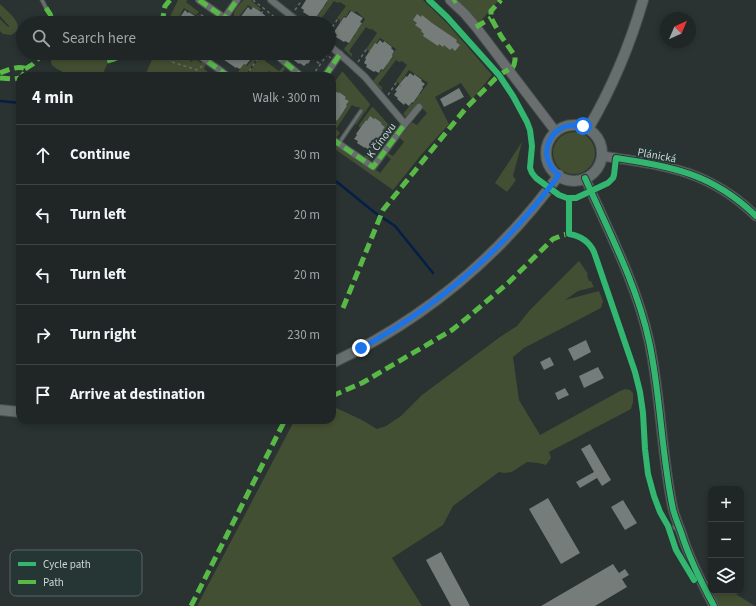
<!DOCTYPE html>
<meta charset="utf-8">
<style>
body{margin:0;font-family:"Source Sans 3",sans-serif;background:#282e2e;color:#f1f3f6}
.controls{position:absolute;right:12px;bottom:12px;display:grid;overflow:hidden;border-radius:8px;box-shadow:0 2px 6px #0003}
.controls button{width:36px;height:36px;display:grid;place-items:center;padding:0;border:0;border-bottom:1px solid #3d4343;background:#202626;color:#f1f3f6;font:20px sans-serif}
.compass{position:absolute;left:660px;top:12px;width:36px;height:36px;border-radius:50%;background:#202626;box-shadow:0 2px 6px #0003;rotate:44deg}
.stop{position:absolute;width:12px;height:12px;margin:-9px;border:3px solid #1a73e8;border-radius:50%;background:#fff}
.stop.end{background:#1a73e8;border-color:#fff;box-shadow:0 1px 4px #0008}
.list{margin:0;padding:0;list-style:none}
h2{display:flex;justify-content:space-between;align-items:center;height:52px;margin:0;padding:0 16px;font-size:17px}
h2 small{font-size:13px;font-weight:400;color:#a2a5a7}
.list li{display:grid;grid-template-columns:26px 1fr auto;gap:12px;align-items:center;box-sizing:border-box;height:60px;padding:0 16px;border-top:1px solid #3d4343}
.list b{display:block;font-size:15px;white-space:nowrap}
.list em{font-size:13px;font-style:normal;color:#a2a5a7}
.icon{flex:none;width:22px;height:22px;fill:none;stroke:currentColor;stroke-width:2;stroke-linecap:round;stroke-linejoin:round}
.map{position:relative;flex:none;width:756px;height:606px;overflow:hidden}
.search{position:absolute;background:#202626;box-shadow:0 2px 6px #0003;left:16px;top:16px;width:320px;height:44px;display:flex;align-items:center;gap:10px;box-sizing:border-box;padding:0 14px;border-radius:22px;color:#a2a5a7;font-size:15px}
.panel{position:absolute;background:#202626;box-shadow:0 2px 6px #0003;left:16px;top:72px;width:320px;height:352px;border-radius:12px}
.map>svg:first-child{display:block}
.green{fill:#434f32}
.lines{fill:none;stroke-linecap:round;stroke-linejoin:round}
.stream{stroke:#041f45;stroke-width:2.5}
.building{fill:#757c7a}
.lane-casing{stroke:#484f4f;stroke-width:5}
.street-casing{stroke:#484f4f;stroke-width:8}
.secondary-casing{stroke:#484f4f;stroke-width:11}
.primary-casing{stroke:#484f4f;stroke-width:12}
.path{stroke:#666b6b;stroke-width:1.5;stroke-dasharray:3 3;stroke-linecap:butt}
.lane{stroke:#686d6e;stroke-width:3}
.street{stroke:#686d6e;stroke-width:6}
.secondary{stroke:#6a6e6f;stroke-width:9}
.primary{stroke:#676e6e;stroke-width:10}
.quiet{stroke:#58b947;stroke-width:5;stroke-dasharray:10 5;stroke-linecap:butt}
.cycleway-casing{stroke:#263635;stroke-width:8}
.cycleway{stroke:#33b770;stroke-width:6}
.route{stroke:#1a73e8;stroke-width:5}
.labels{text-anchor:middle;stroke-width:4;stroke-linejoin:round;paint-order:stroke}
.street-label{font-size:11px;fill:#cdd6d5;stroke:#263635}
.key{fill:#263635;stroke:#586665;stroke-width:1}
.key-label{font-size:11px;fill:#cdd6d5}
</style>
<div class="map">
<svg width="756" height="606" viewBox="0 0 756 606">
<rect width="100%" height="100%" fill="#2a3232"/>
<g class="green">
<path d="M178,0H187L186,2L199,12L196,15H195L184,8L176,23H167Z"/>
<path d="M243,0H251L261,9L259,11L253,7L252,8L248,5L238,18L239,19L237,22C229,13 238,7 243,0Z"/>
<path d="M328,0H423L447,23L492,75L472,99L461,83L435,97L449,124L421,155L393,190L332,147V142L373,171L375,169L380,173L391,159L386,155L388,153L393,156L404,142L400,138V137L412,122L417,125L427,113L423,109V108L417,104L406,117L403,114L412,103L413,104L417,98L415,96L417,92L420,94L428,83L409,70L402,80L403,81L401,85L396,81L407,65L402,61L399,62L396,60L378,84L382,87V90L373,81L382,70L383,71L387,65L384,63L387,60L390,61L394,56L392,55L396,49L380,38L376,44L375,43L372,47L370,52L366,49L377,33L372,29H369L366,27L349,51L352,54V57L344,49L355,35L354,33L356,30H358L365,19L356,11L354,13L350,10L346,17L344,16L341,21L337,18L346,6L340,2L338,3L334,1L318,23H312L322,10L321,9L323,5L325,6Z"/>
<path d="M457,0H499L479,23Z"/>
<path d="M0,4C7,11 29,27 11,35L3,34L0,31V19L7,26L9,27V26L0,16Z"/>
<path d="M54,53H96L108,62L102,76H71L57,69L52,65L51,62L52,57Z"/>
<path d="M155,53H180L192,62L194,58L201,63L203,61L206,64L204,69L213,76H147L146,73Z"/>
<path d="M245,53H258L257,58L245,76H236V75L244,64L247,66L253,59Z"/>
<path d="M260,53H268L269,55L265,61L279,71L283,67H284L285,69L282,73L286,76H277L269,71L265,76H247L259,58Z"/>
<path d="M342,72H343L370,104V105L356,125L355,124L364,111L359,107H356L352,105L336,129L340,133L337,137L335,136L336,133L333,131L332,133V125L336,120L337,121L340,116L341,109L344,111L347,106L346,105L349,101L345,99L346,97L339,92L338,93H332V85Z"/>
<path d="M372,107H373L395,132L393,133L389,130L380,142L385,146L383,147L379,144L371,153L376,157L370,159L365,158V156L372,146H373L377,142L374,140L377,135L380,137L383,132L382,131L385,127L381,124L382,123L375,118L374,119L370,117L367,121L366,120L363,123L364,125L362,128L359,127V125Z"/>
<circle cx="574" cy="153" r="21"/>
<path d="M522,142L513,176L516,180L507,192L495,183Z"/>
<path d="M579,261L588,274L587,275L589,281H591L594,287L578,291L565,300L599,291L603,301L601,308L524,348L513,357L519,400L540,435L620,391L625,389L630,390L633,393V402L631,409L549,452L551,458L546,465L538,463L527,462L512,472L504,473L499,472L453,506L443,525L392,558L422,606H197L293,423L296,420H332V406L360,419L377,429L386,426L401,416L422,395L500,337L517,326L530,310Z"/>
<path d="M711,580V591H731L755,606H719L705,583L707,581Z"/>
</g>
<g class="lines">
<g class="stream">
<path d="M0,101L20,103"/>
<path d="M332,180L337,182L374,212L395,226L433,273"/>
</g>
</g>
<g class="building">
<path d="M306,0H328L315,19L312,16L311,17L303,12L304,10L301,8Z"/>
<path d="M248,7L251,10L253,7L261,12L269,19L266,23H245L239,19Z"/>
<path d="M185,10L188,13L189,12L205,23H176Z"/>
<path d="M351,11L363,18L360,22L362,23L349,43L345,41L344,42L336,37L337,35L334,32L344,17L346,18Z"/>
<path d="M417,14L421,17L422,15L432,23L457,40L456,42L460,45L455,51L452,48L450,50L444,45L443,47L439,44L438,46L423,36L424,34L421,31L422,30L415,25L417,23L413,20Z"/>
<path d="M380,40L383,43L384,41L392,47L391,48L394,51L392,55L393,56L383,70L381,69L379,73L375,71L374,72L366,67L367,65L364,63L366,59L365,58L375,43L377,44Z"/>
<path d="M214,53H244L248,56L247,57L251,59L246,65L244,64L240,69L236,67V68Z"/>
<path d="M284,53H308L313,56L308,64L307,63L304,66L300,63L299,64Z"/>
<path d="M410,73L414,76V74L422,80L421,81L425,84L422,87L423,88L413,103L412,102L409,106L405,103L404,105L397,99L398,98L394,95L397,91L395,90L406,76L407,77Z"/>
<path d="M459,88L464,97L444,107L440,99Z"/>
<path d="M332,89L338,93L339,92L346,97L345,99L349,101L346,105L347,106L337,121L336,120L332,125Z"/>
<path d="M370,116L374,119L375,118L382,123L381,124L385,127L382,131L384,132L381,135L373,146H372L369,150L365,147V148L357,143L358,141L354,139L357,135L356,134L366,120L367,121Z"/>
<path d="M586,340L591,352L574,361L568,349Z"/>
<path d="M550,357L554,365L544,370L540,362Z"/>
<path d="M598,367L604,378L584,388L579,376Z"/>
<path d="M565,388L569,395L558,400L555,393Z"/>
<path d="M590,444L611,480L602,486L597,478L580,488L576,482L594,472L581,449Z"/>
<path d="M548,498L580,553L561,564L529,509Z"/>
<path d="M623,500L637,523L625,530L611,507Z"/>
<path d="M441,552L470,606H451L426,560Z"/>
<path d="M613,564L619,573L625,569L629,575L622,579L627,587L595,606H541Z"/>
</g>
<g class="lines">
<g class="lane-casing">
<g id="lane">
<path d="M42,0L46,8"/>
<path d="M339,143L361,111"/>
<path d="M608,292L635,372L640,392L643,413L645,449L648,474L654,496L660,512L668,526L671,527L678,529"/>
</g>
</g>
<g class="street-casing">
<g id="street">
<path d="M199,0L232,23"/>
<path d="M271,0L300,23"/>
<path d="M221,23L237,0"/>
<path d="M329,45L351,64L365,77L405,124L419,107"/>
<path d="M196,53L228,76"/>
<path d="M274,53L301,76"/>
<path d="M325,76L340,54"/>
<path d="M332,139L373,167L405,124"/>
</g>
</g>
<g class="secondary-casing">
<g id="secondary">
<path d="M450,0L464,13L476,27L556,132"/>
<path d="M602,156C664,165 709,170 756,216"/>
<path d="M585,178C608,230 637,285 649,341C661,396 661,453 673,509C675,517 678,524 681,532C689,558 701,582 714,606"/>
</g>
</g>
<g class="primary-casing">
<g id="primary">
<circle cx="574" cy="153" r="28"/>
<path d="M588,129C612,88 630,45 643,0"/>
<path d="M332,363C423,320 500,256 559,175"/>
<path d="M0,410L20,412"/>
</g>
</g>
<g class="path">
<path d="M253,0L282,23"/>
<path d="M295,10L302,0"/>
<path d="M261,14L264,9"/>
<path d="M197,18L200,14L213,23"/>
<path d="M329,32L337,20L342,23"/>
<path d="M324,53L331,58"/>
<path d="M312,58L320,64"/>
<path d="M172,62L197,70L199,69L203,65"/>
<path d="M358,62L366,50L370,53"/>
<path d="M246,76L258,58L259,53"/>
<path d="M312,76L327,55"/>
<path d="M388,95L396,83L401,86"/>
</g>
<use href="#lane" class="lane"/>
<use href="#street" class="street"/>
<use href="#secondary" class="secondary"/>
<use href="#primary" class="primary"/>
<g class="quiet">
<path d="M199,0L232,23"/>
<path d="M453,2L456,0"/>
<path d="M46,8L50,14L54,23"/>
<path d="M162,23L165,6L170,0"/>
<path d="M221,23L237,0"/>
<path d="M476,27L491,18"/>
<path d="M196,53L228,76"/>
<path d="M274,53L301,76"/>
<path d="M107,61L114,59L128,53"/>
<path d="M25,69L33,64L44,53"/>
<path d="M0,73C8,70 16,66 24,68L25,72L22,76"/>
<path d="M325,76L340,54"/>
<path d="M0,78L14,79L20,78"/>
<path d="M332,139L373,167L405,124"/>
<path d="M343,308L383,210L466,108L499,75L513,67L514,65L515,60V56L501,36L491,18V11L501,0"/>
<path d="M332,396L362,383L452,330L467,318L508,283L553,239L563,235L569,234"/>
<path d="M191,606L285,420"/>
</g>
<g class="cycleway-casing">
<g id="cycleway">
<path d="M429,0L447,17L499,75L513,96L527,122L530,130L532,146L530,168L532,173L536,178L559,195L567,198H576L608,183L613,178L614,175L616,158C674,167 713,174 756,216"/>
<path d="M585,178C608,230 637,285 649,341C661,396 661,453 673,509C675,517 678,524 681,532C689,558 701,582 714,606"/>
<path d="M569,198V234C581,236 589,241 594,252L635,372L640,392L643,413L645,449L648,474L654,496L660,512L668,526L676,550L694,580"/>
</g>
</g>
<use href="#cycleway" class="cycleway"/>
</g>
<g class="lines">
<path class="route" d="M361,348C439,306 506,247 559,175C533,156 552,118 583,126"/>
</g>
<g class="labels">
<g class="street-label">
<text transform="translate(381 140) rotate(-53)" y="4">K Čínovu</text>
<text transform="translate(657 155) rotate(11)" y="4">Plánická</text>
</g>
</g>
<rect x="10" y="550" width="132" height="46" rx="6" class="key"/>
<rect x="18" y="562" width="18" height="4" fill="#33b770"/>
<rect x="18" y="580" width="18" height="4" fill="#58b947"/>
<g class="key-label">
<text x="43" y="568">Cycle path</text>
<text x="43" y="586">Path</text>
</g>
</svg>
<div class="controls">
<button>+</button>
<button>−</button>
<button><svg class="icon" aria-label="layers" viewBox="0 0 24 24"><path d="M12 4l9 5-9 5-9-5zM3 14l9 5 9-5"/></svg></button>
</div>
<svg class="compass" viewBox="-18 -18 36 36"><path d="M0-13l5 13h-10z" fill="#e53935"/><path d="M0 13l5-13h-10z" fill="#a2a5a7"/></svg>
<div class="stop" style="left:583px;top:126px"></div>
<div class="stop end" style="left:361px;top:348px"></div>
<div class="search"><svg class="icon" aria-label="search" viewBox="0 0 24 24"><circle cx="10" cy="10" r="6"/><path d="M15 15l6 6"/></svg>Search here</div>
<section class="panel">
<h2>4 min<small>Walk · 300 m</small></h2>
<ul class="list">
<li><svg class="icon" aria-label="ahead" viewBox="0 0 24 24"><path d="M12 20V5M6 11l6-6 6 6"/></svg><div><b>Continue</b></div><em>30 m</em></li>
<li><svg class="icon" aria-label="left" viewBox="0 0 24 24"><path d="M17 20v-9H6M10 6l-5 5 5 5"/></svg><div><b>Turn left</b></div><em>20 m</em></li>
<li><svg class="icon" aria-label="left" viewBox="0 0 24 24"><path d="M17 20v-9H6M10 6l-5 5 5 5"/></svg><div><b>Turn left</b></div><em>20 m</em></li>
<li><svg class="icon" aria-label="right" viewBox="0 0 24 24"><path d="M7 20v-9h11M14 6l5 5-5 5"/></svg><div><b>Turn right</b></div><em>230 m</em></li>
<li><svg class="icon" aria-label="arrive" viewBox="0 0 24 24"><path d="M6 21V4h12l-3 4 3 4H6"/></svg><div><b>Arrive at destination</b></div></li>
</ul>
</section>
</div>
